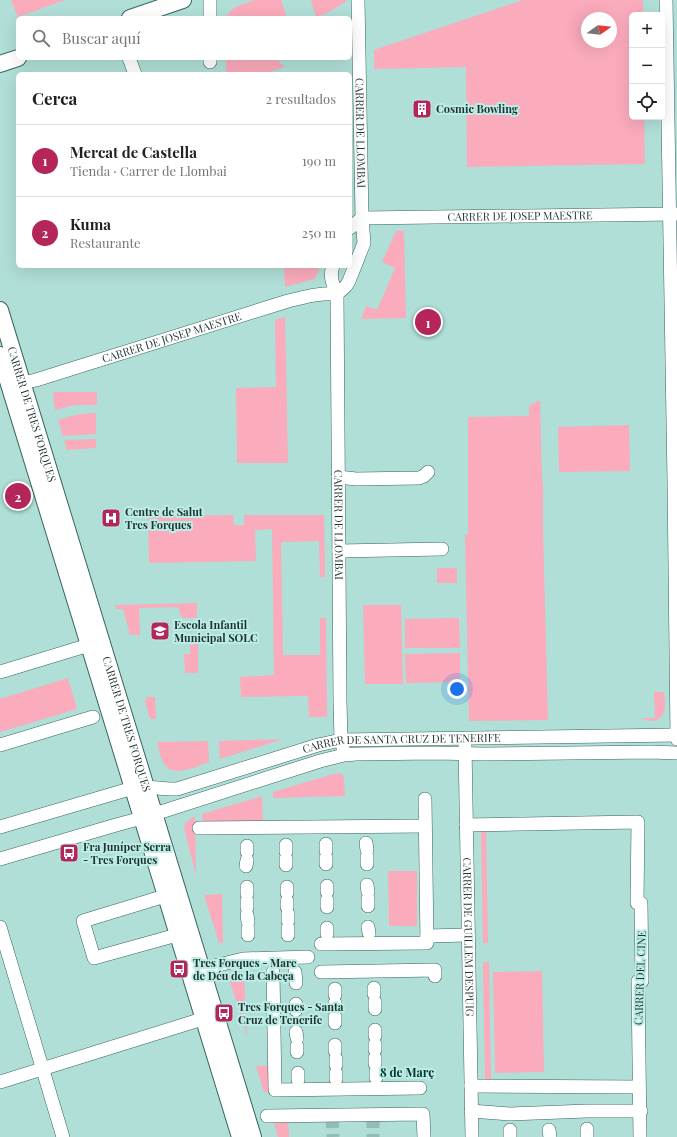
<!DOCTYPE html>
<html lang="es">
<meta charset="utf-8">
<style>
body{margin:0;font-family:"Playfair Display",serif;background:#f2f2f2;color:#202124}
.controls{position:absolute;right:12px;top:12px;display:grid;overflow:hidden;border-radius:6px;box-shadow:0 4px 16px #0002}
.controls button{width:36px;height:36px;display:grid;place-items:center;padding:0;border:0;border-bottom:1px solid #e0e0e0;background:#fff;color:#202124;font:20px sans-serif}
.compass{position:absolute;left:581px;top:12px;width:36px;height:36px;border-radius:50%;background:#fff;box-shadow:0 4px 16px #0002;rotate:76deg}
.you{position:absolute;left:457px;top:689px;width:14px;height:14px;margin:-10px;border:3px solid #fff;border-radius:50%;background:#1a73e8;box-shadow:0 0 0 6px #1a73e833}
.badge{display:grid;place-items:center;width:26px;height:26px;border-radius:50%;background:#b42559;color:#fff;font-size:13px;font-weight:700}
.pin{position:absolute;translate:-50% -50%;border:2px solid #fff;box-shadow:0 1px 4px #0006}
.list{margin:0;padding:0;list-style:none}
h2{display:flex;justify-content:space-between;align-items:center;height:52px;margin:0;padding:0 16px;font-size:17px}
h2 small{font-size:13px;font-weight:400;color:#757577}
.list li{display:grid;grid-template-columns:26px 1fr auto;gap:12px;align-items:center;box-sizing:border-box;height:72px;padding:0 16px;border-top:1px solid #e0e0e0}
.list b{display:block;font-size:15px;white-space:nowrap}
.list p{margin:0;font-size:13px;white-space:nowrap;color:#757577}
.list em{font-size:13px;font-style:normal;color:#757577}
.icon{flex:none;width:22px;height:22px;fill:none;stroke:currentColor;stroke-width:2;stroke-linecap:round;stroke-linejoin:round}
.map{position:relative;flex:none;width:677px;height:1137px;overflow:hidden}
.search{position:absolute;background:#fff;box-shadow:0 4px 16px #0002;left:16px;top:16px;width:336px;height:44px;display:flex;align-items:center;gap:10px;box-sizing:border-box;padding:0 14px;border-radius:6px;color:#757577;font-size:15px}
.panel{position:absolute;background:#fff;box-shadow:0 4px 16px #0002;left:16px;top:72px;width:336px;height:196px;border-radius:6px}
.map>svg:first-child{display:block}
.green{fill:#faabbc;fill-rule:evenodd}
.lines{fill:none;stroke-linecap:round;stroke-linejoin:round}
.minor-tunnel{stroke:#93bcb6;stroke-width:13;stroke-dasharray:13 6;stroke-linecap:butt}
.minor-casing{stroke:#38655f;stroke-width:14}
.major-casing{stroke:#38655f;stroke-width:18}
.minor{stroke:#fff;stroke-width:13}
.major{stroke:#fff;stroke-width:16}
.labels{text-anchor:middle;stroke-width:4;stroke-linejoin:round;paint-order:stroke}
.poi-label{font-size:11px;font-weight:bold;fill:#1f3230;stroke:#bcede5;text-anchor:start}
.street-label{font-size:11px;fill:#1f3230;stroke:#bcede5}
.neighbourhood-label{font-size:12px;font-weight:bold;fill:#023430;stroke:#bcede5}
</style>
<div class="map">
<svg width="677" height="1137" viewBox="0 0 677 1137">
<rect width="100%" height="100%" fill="#b0dfd8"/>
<g class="green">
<path d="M11,0H65L18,17Z"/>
<path d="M255,0H281L287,18H226C231,6 244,4 255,0Z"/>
<path d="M311,0H346V2L325,14L316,17Z"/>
<path d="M523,0H643V15H632V117H644L645,164L467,167L466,67L374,69V50ZM587,18H611V42H587Z"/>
<path d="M226,58H278L280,64H283L284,67L264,74H226Z"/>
<path d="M396,231H404L406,318L361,319L366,306L377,310L395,268L382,262Z"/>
<path d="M284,266H320L315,279L285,287Z"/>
<path d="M285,317L288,463H237L236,388L276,387L275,320Z"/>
<path d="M54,392H97V405H75L55,410L53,397Z"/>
<path d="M540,400L542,480L543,484V527L548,720L469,721L465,535H468V417L529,416V406Z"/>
<path d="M90,413H96V434L63,436L58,420L75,415Z"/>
<path d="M629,425L630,471L559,472L558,427Z"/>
<path d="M96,439V448L67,450L64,440Z"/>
<path d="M233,515L234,525H244V515H324L325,577H320L319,541L281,542L283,655H320V618H326L327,717H309L308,696L241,697L240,677L274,675L272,529L255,530L256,561L149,563L148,516Z"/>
<rect x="437" y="568" width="20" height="15"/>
<path d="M197,603V618H182L178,607L139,608L140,635H130L123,609H116L115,605Z"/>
<path d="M363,605H401L403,684H365Z"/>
<path d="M459,618L460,648H405V619Z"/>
<path d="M198,644V673H185L184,654H190V645Z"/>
<path d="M460,653V682L406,683L405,654Z"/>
<path d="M68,678L77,709L0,732V699Z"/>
<path d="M654,692H664C665,696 665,701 665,706C664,720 653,724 641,718H655Z"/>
<path d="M148,697H155L156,719H150L145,702L146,698Z"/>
<path d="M283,739L220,759L219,741Z"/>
<path d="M208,741L209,762C197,766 175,778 165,765C160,759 159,749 157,742Z"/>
<path d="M337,773L342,774L344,777L345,796L273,798V792Z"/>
<path d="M262,796L263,824H203L202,814Z"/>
<path d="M195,816L196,875L184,828L186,822Z"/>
<path d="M481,828H486L488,943H483Z"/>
<path d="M388,871H417V926H389Z"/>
<path d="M222,894L223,943H219L204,895Z"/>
<path d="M483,962H489L491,1081H485Z"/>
<path d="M542,971L544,1072L495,1073L493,972Z"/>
<path d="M228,975H244L247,1036Z"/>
<path d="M256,1066H271L272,1092H264Z"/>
<path d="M288,1118L289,1137H278L273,1119Z"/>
</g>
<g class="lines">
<g class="minor-tunnel">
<path d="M332,1115L333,1137"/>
<path d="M373,1115V1137"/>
</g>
<g class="minor-casing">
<g id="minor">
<path d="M210,0V18"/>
<path id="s1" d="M358,0L362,218L677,214"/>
<path d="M666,0L674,481L677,739"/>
<path d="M129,58L135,74"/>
<path d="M210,58V62"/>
<path id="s2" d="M333,266C329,276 333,285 337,294L340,701L341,740L343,748"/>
<path d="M337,294L346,286L349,281L364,243L362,218L350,228"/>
<path id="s3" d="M14,380L22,383L36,380L288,301C306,297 317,293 337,294"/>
<path d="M338,477L356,479L419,478L424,476L428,472"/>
<path d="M339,551L442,549"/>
<path d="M0,672L89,645"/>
<path d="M0,745L93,717"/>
<path id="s4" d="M465,746L472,1137"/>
<path d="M466,825L638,822L637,903H641L642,981H638L640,1137"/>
<path id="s5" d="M0,827L133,788C148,785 162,790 177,789L318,745L341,740L677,735"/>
<path d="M199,828L425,826"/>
<path d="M366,843L367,850"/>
<path d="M326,844V851"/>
<path d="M247,852V846"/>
<path d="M286,852V845"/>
<path d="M367,857V864"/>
<path d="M326,858V864"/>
<path d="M0,859L116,825L142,818L320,761L344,755L356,754L435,753L483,754L651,752L677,753"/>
<path d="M286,859V865"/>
<path d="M246,866L247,860"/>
<path d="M367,885L368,892"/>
<path d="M327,886V892"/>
<path d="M247,887V894"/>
<path d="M287,887V893"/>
<path d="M165,896L83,921L94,958L177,935"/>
<path d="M368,899V906"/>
<path d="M327,900V907"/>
<path d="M247,901V908"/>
<path d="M287,901V907"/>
<path d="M288,914V921"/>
<path d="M247,915L248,922"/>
<path d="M0,927L63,1137"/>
<path d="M368,927L369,933"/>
<path d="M327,928V934"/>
<path d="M248,929V935"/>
<path d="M288,935V928"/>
<path d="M427,936L468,935"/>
<path d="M321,944L427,943L425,799"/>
<path d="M202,969L243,959L308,957"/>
<path d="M273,972L275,1090L420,1088"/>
<path d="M295,972L296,983"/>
<path d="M321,972L435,970V976"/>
<path d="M374,988V994"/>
<path d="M335,989V995"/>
<path d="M375,1002V1009"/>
<path d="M335,1003V1010"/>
<path d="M296,1004V1010"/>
<path d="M335,1017V1023"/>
<path d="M296,1032L297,1038"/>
<path d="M375,1036V1030"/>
<path d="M375,1044V1050"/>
<path d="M335,1045V1051"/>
<path d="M297,1046V1052"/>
<path d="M375,1064V1058"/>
<path d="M336,1065V1059"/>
<path d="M376,1072V1078"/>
<path d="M298,1073V1080"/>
<path d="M336,1073V1079"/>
<path d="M0,1082L212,1016"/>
<path d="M471,1086L639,1087"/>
<path d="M471,1111L510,1114L587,1111H641"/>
<path d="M267,1116L423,1114L424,1137"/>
<path d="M587,1129V1136"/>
<path d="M510,1130V1137"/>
<path d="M549,1130L550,1137"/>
</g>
</g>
<g class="major-casing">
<g id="major">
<path d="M130,18L183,0"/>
<path d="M0,64L18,58"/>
<path id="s6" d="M0,310L253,1137"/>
<path d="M0,355L240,1137"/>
</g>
</g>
<use href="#minor" class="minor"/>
<use href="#major" class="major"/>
</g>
<defs>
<g id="building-square" transform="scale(1)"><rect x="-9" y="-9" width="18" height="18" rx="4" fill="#b42559" stroke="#bcede5"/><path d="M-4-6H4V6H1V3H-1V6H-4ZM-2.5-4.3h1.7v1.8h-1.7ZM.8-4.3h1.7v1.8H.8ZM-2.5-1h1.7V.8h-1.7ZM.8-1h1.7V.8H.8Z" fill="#fff"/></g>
<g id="hospital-square" transform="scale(1)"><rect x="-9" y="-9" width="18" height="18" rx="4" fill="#b42559" stroke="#bcede5"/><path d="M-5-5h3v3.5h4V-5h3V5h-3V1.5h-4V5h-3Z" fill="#fff"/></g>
<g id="school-square" transform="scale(1)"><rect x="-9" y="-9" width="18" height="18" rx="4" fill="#b42559" stroke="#bcede5"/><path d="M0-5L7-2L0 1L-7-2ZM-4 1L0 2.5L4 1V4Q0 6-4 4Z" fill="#fff"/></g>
<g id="bus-square" transform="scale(1)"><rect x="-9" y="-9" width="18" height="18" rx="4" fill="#b42559" stroke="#bcede5"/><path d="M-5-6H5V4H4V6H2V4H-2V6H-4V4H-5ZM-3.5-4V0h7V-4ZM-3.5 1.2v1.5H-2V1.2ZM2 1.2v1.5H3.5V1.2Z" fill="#fff"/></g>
</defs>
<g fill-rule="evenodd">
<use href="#building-square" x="422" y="109"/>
<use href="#hospital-square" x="111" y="518"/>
<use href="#school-square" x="160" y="631"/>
<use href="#bus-square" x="69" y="853"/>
<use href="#bus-square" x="179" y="969"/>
<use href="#bus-square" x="224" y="1013"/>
</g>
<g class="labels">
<g class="poi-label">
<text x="436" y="113">Cosmic Bowling</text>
<text x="125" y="516">Centre de Salut<tspan x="125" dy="13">Tres Forques</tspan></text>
<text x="174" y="629">Escola Infantil<tspan x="174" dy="13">Municipal SOLC</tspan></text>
<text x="83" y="851">Fra Juníper Serra<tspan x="83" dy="13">- Tres Forques</tspan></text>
<text x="193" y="967">Tres Forques - Mare<tspan x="193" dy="13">de Déu de la Cabeça</tspan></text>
<text x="238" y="1011">Tres Forques - Santa<tspan x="238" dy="13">Cruz de Tenerife</tspan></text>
</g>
<g class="street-label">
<text dy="4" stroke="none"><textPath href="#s1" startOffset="133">CARRER DE LLOMBAI</textPath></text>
<text dy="4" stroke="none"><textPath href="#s1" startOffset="376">CARRER DE JOSEP MAESTRE</textPath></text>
<text dy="4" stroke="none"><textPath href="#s3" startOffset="165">CARRER DE JOSEP MAESTRE</textPath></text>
<text dy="4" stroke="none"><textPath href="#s6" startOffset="109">CARRER DE TRES FORQUES</textPath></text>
<text dy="4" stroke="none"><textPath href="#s2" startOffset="260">CARRER DE LLOMBAI</textPath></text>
<text dy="4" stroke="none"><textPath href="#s6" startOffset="433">CARRER DE TRES FORQUES</textPath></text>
<text dy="4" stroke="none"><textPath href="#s5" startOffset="414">CARRER DE SANTA CRUZ DE TENERIFE</textPath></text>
<text dy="4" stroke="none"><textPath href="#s4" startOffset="191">CARRER DE GUILLEM DESPUIG</textPath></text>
<text transform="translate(640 978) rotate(-88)" y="4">CARRER DEL CINE</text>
</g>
<g class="neighbourhood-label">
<text x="407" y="1077">8 de Març</text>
</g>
</g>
</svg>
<div class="controls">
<button>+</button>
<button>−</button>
<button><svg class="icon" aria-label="locate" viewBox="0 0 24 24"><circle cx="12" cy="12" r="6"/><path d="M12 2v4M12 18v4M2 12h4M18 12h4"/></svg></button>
</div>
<svg class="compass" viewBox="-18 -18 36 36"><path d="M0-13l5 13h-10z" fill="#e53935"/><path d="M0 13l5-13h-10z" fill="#757577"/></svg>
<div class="you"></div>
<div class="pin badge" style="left:428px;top:322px">1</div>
<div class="pin badge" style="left:18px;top:496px">2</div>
<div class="search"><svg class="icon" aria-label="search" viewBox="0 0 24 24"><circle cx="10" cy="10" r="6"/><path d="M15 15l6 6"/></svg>Buscar aquí</div>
<section class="panel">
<h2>Cerca<small>2 resultados</small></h2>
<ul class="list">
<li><span class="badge">1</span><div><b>Mercat de Castella</b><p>Tienda · Carrer de Llombai</p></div><em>190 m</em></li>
<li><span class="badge">2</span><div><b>Kuma</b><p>Restaurante</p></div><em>250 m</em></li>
</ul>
</section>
</div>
